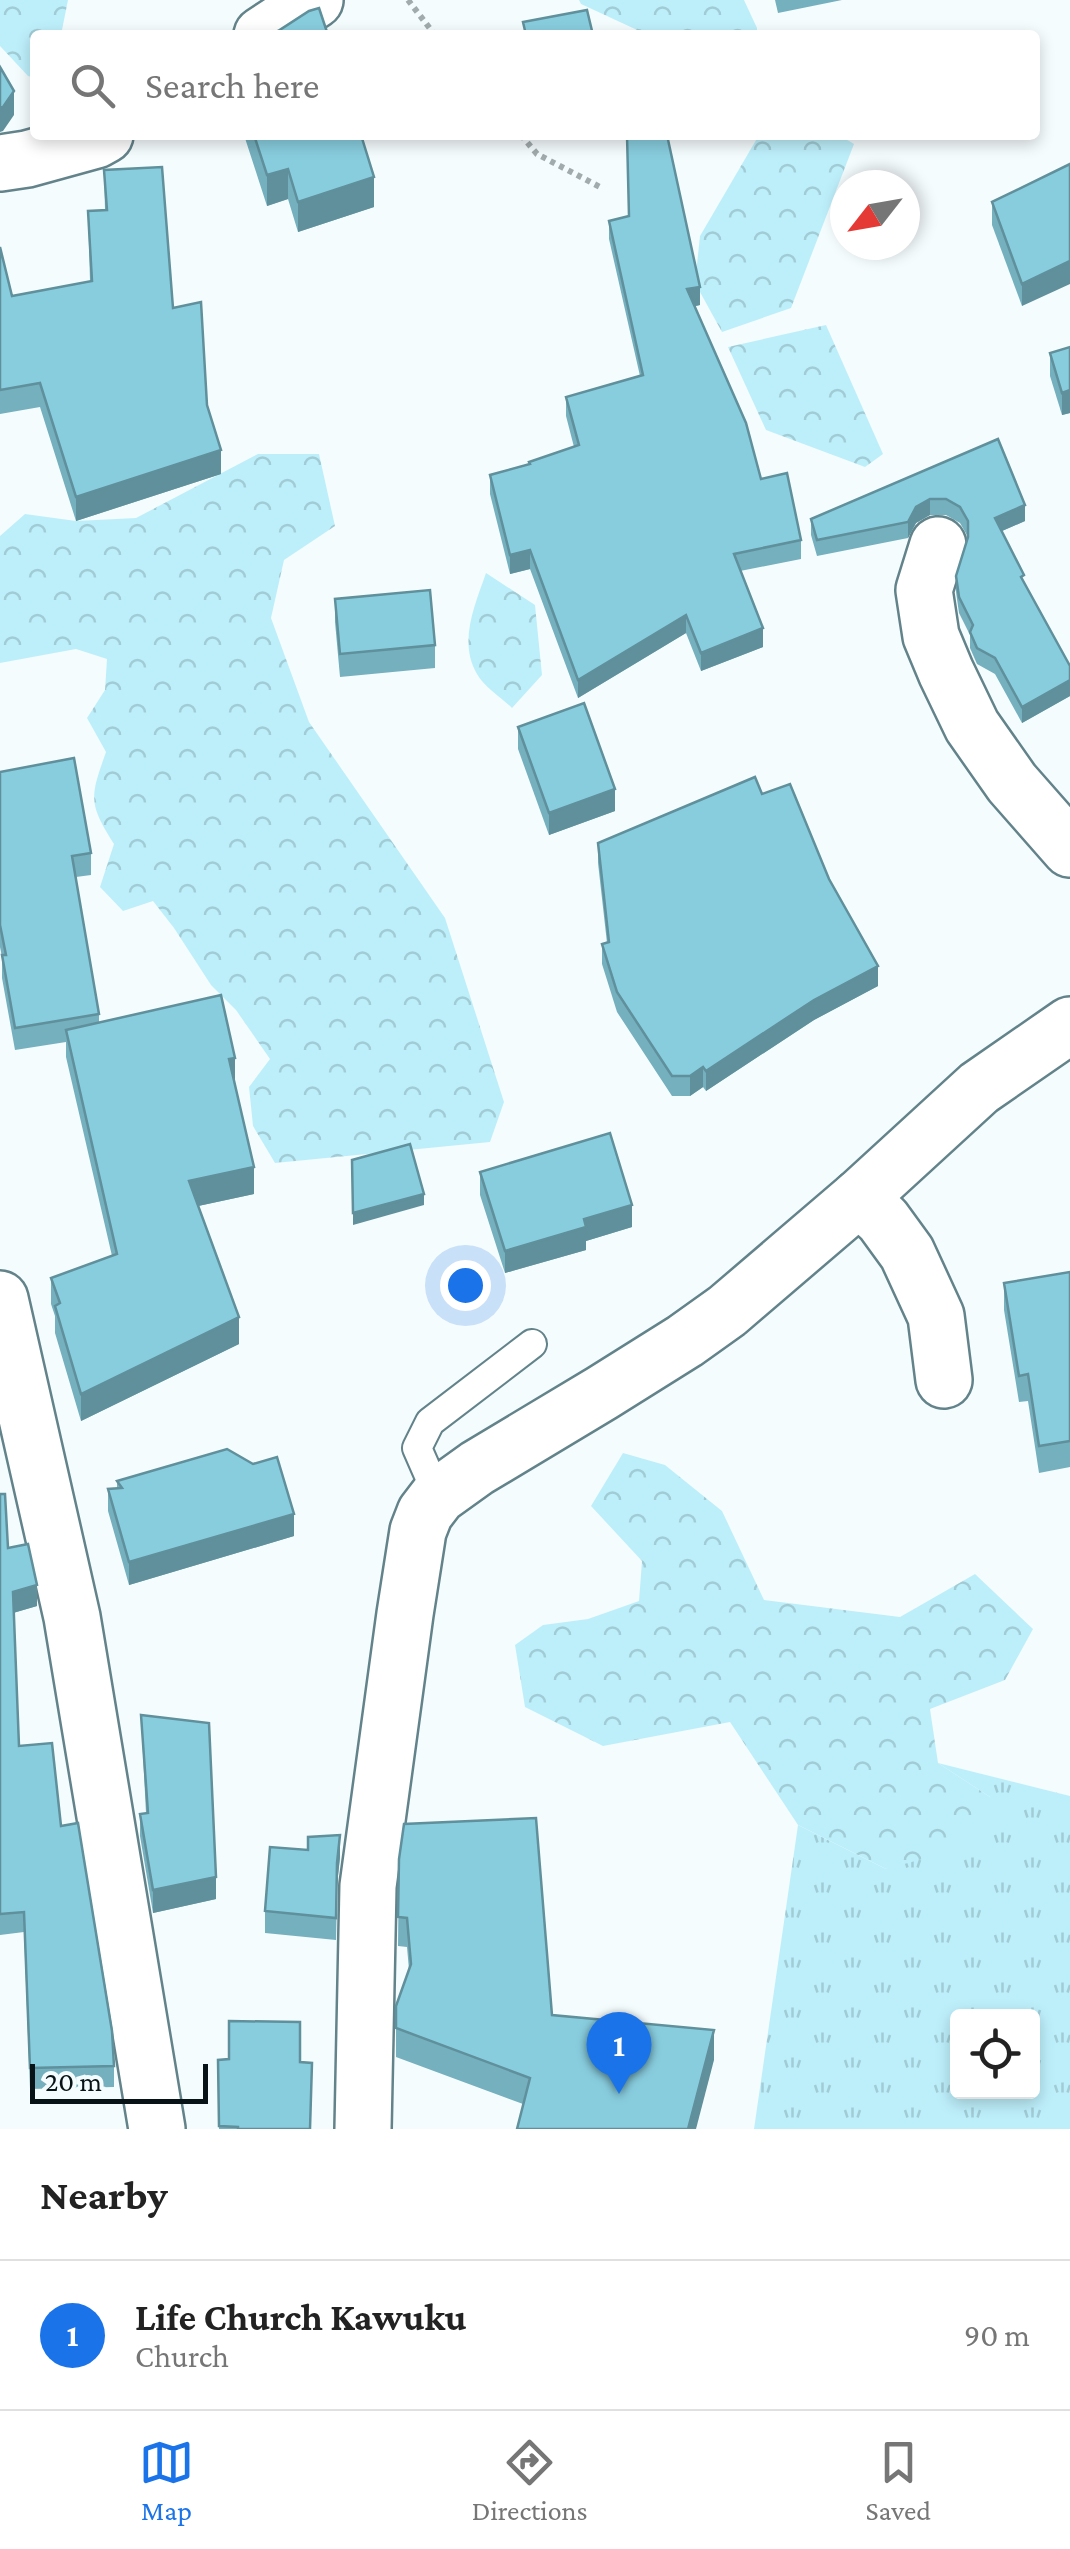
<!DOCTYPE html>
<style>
body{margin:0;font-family:"Crimson Pro",serif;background:#f2f2f2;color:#222}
.controls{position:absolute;right:30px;bottom:30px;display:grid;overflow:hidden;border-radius:10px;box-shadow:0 5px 15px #0003}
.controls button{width:90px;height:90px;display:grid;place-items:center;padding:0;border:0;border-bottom:2px solid #e0e0e0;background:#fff;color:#222;font:50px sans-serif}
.compass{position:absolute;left:830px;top:170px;width:90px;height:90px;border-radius:50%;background:#fff;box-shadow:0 5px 15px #0003;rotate:239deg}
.scale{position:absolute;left:30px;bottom:25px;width:178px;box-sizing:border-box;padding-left:10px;border:5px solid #071316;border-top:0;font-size:28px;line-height:35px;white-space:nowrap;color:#071316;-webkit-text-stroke:8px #f5fcfe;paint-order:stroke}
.you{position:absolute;left:465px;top:1285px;width:35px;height:35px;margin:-25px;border:8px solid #fff;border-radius:50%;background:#1a73e8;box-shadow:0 0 0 15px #1a73e833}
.badge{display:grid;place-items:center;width:65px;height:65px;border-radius:50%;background:#1a73e8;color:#fff;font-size:32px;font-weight:700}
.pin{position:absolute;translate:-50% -82px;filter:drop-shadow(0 2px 5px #0008)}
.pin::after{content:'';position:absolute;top:52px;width:35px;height:30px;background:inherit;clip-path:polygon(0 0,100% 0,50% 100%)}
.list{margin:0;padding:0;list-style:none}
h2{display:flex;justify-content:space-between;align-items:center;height:130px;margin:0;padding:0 40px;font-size:42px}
h2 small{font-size:32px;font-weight:400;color:#767676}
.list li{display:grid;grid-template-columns:65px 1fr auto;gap:30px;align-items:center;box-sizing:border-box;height:150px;padding:0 40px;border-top:2px solid #e0e0e0}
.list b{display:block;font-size:38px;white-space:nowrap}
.list p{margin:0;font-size:32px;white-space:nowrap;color:#767676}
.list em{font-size:32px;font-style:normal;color:#767676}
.icon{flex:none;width:55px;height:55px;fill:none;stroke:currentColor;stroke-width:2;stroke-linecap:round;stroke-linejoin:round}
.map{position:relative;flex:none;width:1070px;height:2129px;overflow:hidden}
.search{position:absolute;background:#fff;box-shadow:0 5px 15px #0003;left:30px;right:30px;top:30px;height:110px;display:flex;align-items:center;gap:25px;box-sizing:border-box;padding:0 35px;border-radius:10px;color:#767676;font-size:38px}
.sheet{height:280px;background:#fff}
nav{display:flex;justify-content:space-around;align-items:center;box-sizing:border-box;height:140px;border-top:2px solid #e0e0e0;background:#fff;font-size:28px;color:#767676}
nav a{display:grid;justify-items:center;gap:5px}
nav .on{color:#1a73e8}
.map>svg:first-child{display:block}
.grass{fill:url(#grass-tufts);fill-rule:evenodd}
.forest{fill:url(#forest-crowns)}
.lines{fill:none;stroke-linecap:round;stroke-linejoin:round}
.service-casing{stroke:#63838b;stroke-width:32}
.minor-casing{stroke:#63838b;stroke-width:60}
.path{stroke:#a1aaac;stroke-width:6;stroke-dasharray:5 5;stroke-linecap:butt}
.service{stroke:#fff;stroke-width:28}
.minor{stroke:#fff;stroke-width:55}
.wall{fill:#75b0bf}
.shaded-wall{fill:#5f909b}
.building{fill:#88cdde;stroke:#5f909b;stroke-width:2.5}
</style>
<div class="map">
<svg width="1070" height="2129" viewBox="0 0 1070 2129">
<defs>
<pattern id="grass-tufts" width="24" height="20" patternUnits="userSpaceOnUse" patternTransform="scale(2.5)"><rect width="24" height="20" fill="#bdeffb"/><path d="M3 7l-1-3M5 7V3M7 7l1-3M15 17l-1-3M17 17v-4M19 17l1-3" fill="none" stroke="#a1ccd6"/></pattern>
<pattern id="forest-crowns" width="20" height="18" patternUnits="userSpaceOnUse" patternTransform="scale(2.5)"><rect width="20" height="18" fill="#bdeffb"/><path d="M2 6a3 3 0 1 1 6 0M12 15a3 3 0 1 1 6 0" fill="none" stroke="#a1ccd6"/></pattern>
</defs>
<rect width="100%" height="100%" fill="#f5fcfe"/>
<path class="grass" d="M938,1763L1070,1796V2129H754L798,1825L886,1869L990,1797ZM958,2016H1032V2092H958Z"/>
<g class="forest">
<path d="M0,0H68L61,35H35V78L28,76L0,46Z"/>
<path d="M579,0H744L757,28V35H648L581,4Z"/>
<path d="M759,135H839L854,144L791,308L722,332L695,283L700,236Z"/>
<path d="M826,325L883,454L865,467L766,430L728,347Z"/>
<path d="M258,454H319L335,526L284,560L271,618L309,722L445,918L504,1102L490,1142L275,1163L253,1126L249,1087L270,1059L236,1010L211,985L174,928L153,901L123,911L100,887L114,844C88,803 90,797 106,752L87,718L105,690L107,659L76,649L0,663V536L25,514L76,521L136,518Z"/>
<path d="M486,573L535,605L542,675L512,708C502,698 484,687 477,674C458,642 475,605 486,573Z"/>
<path d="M623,1453L665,1465L722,1511L764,1600L900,1617L975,1574L1033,1629L1005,1680L930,1709L938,1763L990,1797L970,1846L886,1869L798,1825L730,1722L603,1746L525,1707L515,1645L543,1625L588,1619L639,1601L642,1561L591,1506Z"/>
</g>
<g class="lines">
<g class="service-casing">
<path id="service" d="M438,1496L417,1448L430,1422L532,1344"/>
</g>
<g class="minor-casing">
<g id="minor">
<path d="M262,35L315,0"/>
<path d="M0,163L27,159L96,140L105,135"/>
<path d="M938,545L924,590L931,636L946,672L972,726L1012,783L1070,849"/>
<path d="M859,1198L883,1220L907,1253L936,1316L944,1380"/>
<path d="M0,1299L72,1617L157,2129"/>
<path d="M363,2129L368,1886L405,1614L418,1531L425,1513L438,1496L477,1468L602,1393L685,1341L727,1311L859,1198L979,1088L1070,1025"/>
</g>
</g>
<g class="path">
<path d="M408,0L435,35"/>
<path d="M521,135L537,154L600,187"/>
</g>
<use href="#service" class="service"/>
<use href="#minor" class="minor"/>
</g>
<g class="wall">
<path d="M775,0H842L778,13Z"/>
<path d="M244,135H361L374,207L298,232L288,199L267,206Z"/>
<path d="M1070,164L1022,306L992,225V202Z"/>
<path d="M104,170L173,308L207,405L221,474L76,521L40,407L0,414V247L12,296L90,281L88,211L105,210Z"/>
<path d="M609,221L700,305L695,306L761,479L801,540V559L740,571L763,647L701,671L686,633L578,698L530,569L510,574L490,494V475L529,464L574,447L566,416V397L640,376L609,239Z"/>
<path d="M1070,347V413L1062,415L1050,376V353Z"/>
<path d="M998,439L1025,521L1002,531L1024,582L1070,666V696L1022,723L995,674L977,664L970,648V635L959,613L956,592V576L968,537L960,523L946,515H930L916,523L908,538L817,556L811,535V519Z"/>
<path d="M335,599L435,645V668L340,677L335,622Z"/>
<path d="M518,727L615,811L549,835L518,749Z"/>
<path d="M0,772L91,853V875L76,877L99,1014V1023L235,1085L254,1194L198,1206L239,1344L81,1421L55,1333V1316L51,1304V1278L112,1256L66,1057V1042L15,1050L2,978V957L0,947Z"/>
<path d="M762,794L829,879L878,986L814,1020L706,1091L703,1087L690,1096H672L617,1012L602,964V944L607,943L598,863V843Z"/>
<path d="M480,1172L632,1227L586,1241V1250L505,1273L480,1195Z"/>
<path d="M1070,1272V1467L1039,1473L1028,1401L1019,1402L1004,1310V1283Z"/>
<path d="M117,1481L294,1536L129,1585L108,1511V1489H117Z"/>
<path d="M0,1494L8,1548L37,1606L13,1613L19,1746L61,1826L114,2066V2087L30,2089L24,1932L0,1935Z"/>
<path d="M141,1715L216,1899L153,1913L140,1836V1814L146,1813Z"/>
<path d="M340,1857L337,1885L336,1940L265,1933V1911Z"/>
<path d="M399,1859L552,2015L714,2060L523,2104L396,2057V2006L409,1970L407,1947L398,1946Z"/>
<path d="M218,2060L300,2062L310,2129H219Z"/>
</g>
<g class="shaded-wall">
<path d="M14,91V115L3,131L0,132V108Z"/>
<path d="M288,169V199L267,206V175Z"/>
<path d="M374,177V207L298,232V202Z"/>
<path d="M1070,261V284L1022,306V284Z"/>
<path d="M700,287V305L687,308V289Z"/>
<path d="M1070,390V413L1062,415V393Z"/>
<path d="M221,450V474L76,521V497Z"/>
<path d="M930,499V515L916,523L908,538V522L916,507Z"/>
<path d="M1025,505V521L995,534V518Z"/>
<path d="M530,550V569L510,574V555Z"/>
<path d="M686,615V633L578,698V680Z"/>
<path d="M763,628V647L701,671V653Z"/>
<path d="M1070,680V696L1022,723V707Z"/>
<path d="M615,789V811L549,835V813Z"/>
<path d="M878,966V986L814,1020L706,1091V1071L814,1000Z"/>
<path d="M235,1058V1085L229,1059Z"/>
<path d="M703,1067V1087L690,1096V1076Z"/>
<path d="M254,1167V1194L189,1208V1181Z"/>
<path d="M424,1194V1205L353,1225V1213Z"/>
<path d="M632,1205V1227L586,1241V1250L505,1273V1251L584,1219Z"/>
<path d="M239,1317V1344L81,1421V1394Z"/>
<path d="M294,1514V1536L129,1585V1562Z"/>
<path d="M37,1585V1606L13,1613V1592Z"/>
<path d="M340,1835V1857L337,1885L336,1940L337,1863Z"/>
<path d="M216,1877V1899L153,1913V1890Z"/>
<path d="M714,2030V2060L696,2129H688Z"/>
</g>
<g class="building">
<path d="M319,8L328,35H265L278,31L309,11Z"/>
<path d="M587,10L593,35H526L523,22Z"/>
<path d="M0,67L14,91L3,107L0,108Z"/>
<path d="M254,135H361L374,177L298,202L288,169L267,175Z"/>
<path d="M627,135H667L700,287L687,289L746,423L761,479L787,473L801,540L734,554L763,628L701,653L686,615L578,680L530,550L510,555L490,475L530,464L529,462L579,445L566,397L643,375L609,221L629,216Z"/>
<path d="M1070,164V261L1022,284L992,202Z"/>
<path d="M162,167L173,308L201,302L207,405L221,450L76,497L40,383L0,390V247L12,296L92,281L88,211L107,210L104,170Z"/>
<path d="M1070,347V390L1062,393L1050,353Z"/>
<path d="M998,439L1025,505L995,518L1024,575L1021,577L1070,666V680L1022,707L995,658L977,648L970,632L973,625L959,597L956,576L968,537V521L960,507L946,499H930L916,507L908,522L817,540L811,519Z"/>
<path d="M430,590L435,645L340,654L335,599Z"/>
<path d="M584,703L615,789L549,813L518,727Z"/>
<path d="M74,758L91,853L72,856L99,1014L15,1028L2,955H6L0,925V772Z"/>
<path d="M755,777L762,794L790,784L829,879L878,966L814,1000L706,1071L703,1067L690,1076H672L617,992L602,944L609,942L598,843Z"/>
<path d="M221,995L235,1058L229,1059L254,1167L189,1181L239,1317L81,1394L55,1306L60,1303L51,1278L117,1254L66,1030Z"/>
<path d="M610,1133L632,1205L584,1219L586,1227L505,1251L480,1172Z"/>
<path d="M410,1144L424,1194L353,1213L352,1160Z"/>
<path d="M1070,1272V1441L1039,1446L1028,1374L1019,1376L1004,1283Z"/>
<path d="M227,1449L253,1464L277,1457L294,1514L129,1562L108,1489L122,1488L117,1481Z"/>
<path d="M0,1494H5L8,1548L28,1544L37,1585L13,1592L19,1746L52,1743L61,1826L78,1823L112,2031L114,2066L30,2068L24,1912L0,1914Z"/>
<path d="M141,1715L209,1723L216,1877L153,1890L140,1814L148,1813Z"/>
<path d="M536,1818L552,2015L714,2030L688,2129H517L530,2078L396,2028V2006L411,1964L407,1918L398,1917L399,1859L404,1824Z"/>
<path d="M340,1835L337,1863L336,1918L265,1911L270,1847L308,1850V1837Z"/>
<path d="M229,2021L300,2022V2062L312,2063L310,2129H238V2127L219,2126L218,2060L229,2059Z"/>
</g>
</svg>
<div class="controls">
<button><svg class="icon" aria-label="locate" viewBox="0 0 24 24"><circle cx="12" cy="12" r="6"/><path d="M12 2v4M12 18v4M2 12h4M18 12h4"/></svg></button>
</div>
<svg class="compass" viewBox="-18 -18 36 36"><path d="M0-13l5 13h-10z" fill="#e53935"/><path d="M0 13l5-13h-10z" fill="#767676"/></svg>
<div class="scale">20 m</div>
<div class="you"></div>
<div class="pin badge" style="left:619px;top:2094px">1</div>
<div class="search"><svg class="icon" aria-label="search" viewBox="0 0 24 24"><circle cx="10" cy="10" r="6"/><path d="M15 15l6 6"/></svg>Search here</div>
</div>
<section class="sheet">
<h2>Nearby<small></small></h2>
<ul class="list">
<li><span class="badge">1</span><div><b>Life Church Kawuku</b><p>Church</p></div><em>90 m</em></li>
</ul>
</section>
<nav>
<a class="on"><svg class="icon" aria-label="map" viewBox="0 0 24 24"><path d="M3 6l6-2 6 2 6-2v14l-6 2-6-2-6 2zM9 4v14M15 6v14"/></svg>Map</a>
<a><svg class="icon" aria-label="directions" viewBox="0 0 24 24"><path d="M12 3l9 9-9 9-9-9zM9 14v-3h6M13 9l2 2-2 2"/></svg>Directions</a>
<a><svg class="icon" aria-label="saved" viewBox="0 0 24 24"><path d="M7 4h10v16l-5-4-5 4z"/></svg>Saved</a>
</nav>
